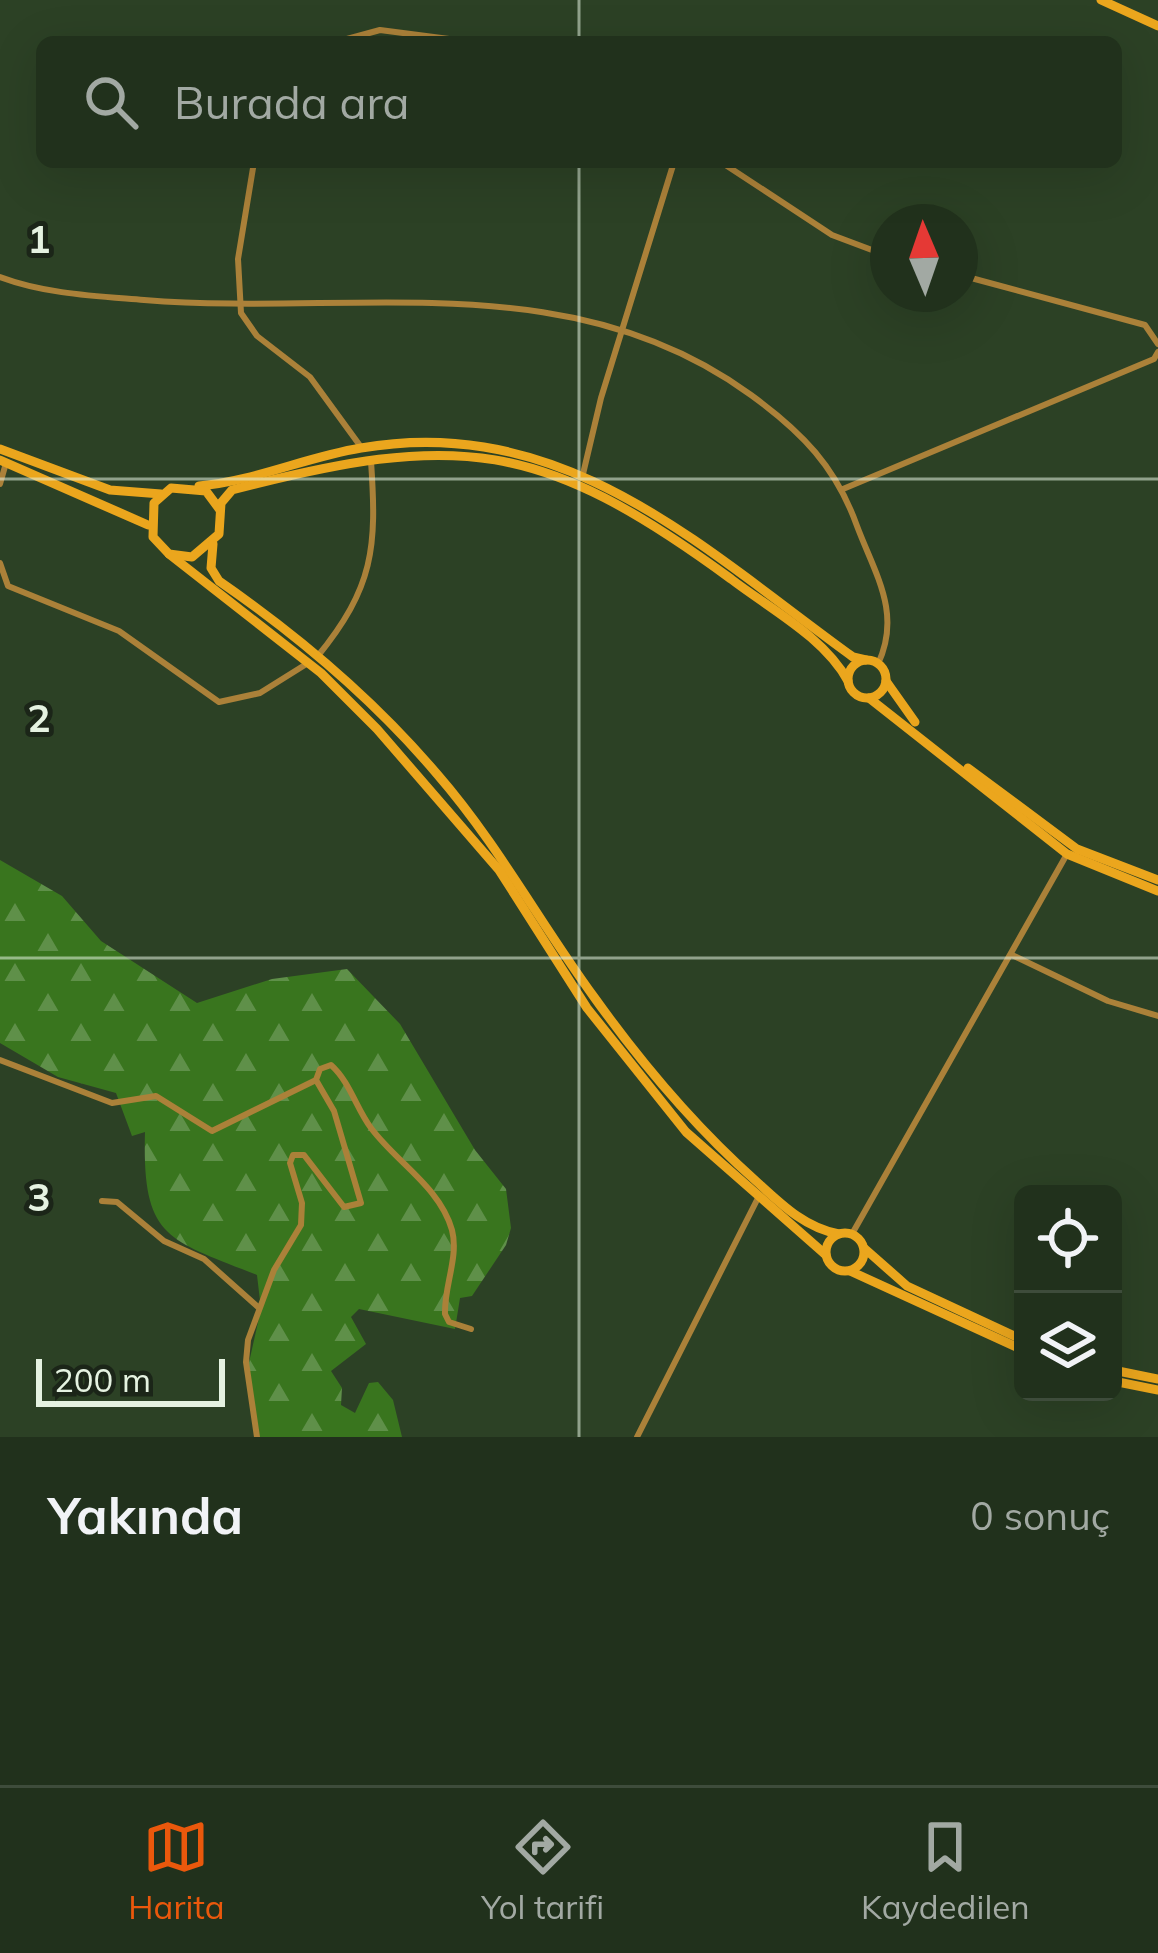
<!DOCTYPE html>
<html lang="tr">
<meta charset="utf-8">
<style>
body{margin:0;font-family:Mulish,sans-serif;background:#293925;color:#f1f3f6}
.controls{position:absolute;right:36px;bottom:36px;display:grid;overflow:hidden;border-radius:18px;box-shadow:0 12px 48px #0002}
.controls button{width:108px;height:108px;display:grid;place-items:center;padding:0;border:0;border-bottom:3px solid #3e4c3b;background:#21311c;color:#f1f3f6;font:60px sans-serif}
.compass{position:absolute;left:870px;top:204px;width:108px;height:108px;border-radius:50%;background:#21311c;box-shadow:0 12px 48px #0002;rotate:358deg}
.scale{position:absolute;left:36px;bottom:30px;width:189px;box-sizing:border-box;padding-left:12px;border:6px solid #e5f2e1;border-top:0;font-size:33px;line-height:42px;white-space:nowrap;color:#e5f2e1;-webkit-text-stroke:9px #1b2518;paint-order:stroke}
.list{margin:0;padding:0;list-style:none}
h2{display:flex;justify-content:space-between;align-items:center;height:156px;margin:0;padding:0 48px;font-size:51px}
h2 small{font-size:39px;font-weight:400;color:#a2a9a3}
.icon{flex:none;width:66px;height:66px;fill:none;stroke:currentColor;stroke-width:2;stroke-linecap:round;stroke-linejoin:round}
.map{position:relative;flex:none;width:1158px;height:1437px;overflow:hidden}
.search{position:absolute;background:#21311c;box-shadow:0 12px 48px #0002;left:36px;right:36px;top:36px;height:132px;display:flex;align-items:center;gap:30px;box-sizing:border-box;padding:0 42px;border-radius:18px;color:#a2a9a3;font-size:45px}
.sheet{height:348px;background:#21311c}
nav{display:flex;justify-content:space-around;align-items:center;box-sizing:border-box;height:168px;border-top:3px solid #3e4c3b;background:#21311c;font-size:33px;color:#a2a9a3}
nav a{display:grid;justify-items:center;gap:6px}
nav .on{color:#ea580c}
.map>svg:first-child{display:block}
.forest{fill:url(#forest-firs)}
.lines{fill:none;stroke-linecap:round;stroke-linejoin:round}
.street{stroke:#ab8139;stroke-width:6}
.secondary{stroke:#eba61d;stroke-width:9}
.grid{fill:none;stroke:#e5f2e1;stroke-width:3;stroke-opacity:0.55}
.grid-label{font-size:39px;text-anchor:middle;font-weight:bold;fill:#e5f2e1;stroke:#1b2518;stroke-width:10;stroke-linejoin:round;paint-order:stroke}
</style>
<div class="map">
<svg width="1158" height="1437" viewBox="0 0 1158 1437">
<defs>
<pattern id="forest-firs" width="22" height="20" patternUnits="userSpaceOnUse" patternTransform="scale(3)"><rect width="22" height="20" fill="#39751e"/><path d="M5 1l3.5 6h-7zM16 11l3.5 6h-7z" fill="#5f9049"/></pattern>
</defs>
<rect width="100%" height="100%" fill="#2c4125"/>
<path class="forest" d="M0,860L62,896L101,941L197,1003L272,979L347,969L400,1024L475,1150L506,1189L511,1228L506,1245L472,1296L460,1298L455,1329L359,1309L351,1317L366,1344L331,1371L342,1388L341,1405L355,1413L369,1383L378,1382L393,1400L402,1437H257L248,1367L261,1309L257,1275C167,1239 142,1239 145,1132L132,1136L116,1093L58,1077L0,1043Z"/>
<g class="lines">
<g class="street">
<path d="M336,42L380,30L472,42"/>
<path d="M254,162L238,259L241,313L257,336L310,377L361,447"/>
<path d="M721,162L832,235L888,256"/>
<path d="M960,275L1145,325L1158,344"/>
<path d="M0,277C45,294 96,296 144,300C353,317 570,262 751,395C802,432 836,467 857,526C875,574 902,613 878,664"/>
<path d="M583,474L601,398L674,162"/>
<path d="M0,484L6,463"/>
<path d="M843,489L1154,359L1158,352"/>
<path d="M0,563L8,586L119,631L219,702L260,693L308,663"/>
<path d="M317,657C374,587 377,548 371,461"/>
<path d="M1012,955L1108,1001L1158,1016"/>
<path d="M0,1060L112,1103L156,1096L212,1131L316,1080"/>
<path d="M102,1201L117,1202L164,1241L204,1259L258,1307"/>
<path d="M852,1234L1067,854"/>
<path d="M257,1437L246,1362L248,1340L274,1270L301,1225L302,1203L290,1163L293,1155H304L344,1207L361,1203L334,1111L316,1080L320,1069L331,1065C350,1082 356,1108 371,1128C396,1162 440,1187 452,1230C459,1257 444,1286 445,1314L449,1322L471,1329"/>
<path d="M637,1437L759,1196"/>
</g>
<g class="secondary">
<path d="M1101,0L1158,26"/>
<path d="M0,449L110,490L161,494"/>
<path d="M0,460L148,525"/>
<path d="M199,486C255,481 306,457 361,448C565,413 702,548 853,657L866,660"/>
<path d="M220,510L206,491L171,488L154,503L153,537L169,554L192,557L219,534L221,503L232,490C459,431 540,439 731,579C770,609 824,637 848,681"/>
<path d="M213,544L211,568L219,581C297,635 375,701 437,774C497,843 540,923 594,997C642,1064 694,1126 756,1181C781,1204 805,1228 839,1234"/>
<path d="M169,554L321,673L377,729L499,870L587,1008L686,1132L826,1255"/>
<circle cx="867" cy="679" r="19"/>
<path d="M886,681L915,722"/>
<path d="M869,698L1067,854L1158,891"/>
<path d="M968,768L1077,849L1158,880"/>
<circle cx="845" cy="1252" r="19"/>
<path d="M864,1248L907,1286L1023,1340"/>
<path d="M850,1271L1023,1350"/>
<path d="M1113,1370L1158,1379"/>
<path d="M1113,1381L1158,1390"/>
</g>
</g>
<path class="grid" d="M579,0V42M579,162V1437M0,479H1158M0,958H1158"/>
<g class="grid-label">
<text x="39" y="253">1</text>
<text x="39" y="732">2</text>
<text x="39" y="1211">3</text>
</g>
</svg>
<div class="controls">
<button><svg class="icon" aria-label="locate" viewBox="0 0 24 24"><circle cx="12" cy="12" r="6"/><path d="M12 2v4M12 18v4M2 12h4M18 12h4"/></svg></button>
<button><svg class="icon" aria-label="layers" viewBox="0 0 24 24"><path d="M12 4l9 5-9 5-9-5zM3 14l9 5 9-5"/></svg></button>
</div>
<svg class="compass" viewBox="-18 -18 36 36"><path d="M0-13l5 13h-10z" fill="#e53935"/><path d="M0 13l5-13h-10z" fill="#a2a9a3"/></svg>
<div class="scale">200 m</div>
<div class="search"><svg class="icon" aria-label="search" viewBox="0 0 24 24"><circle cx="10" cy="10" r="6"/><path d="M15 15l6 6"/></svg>Burada ara</div>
</div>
<section class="sheet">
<h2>Yakında<small>0 sonuç</small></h2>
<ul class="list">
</ul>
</section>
<nav>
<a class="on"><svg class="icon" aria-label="map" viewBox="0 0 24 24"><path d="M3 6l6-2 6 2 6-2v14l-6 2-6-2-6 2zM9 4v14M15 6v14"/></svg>Harita</a>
<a><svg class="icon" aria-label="directions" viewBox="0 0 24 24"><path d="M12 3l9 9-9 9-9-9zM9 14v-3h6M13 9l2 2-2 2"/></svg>Yol tarifi</a>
<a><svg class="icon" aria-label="saved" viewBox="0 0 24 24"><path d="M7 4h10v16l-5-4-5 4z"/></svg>Kaydedilen</a>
</nav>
